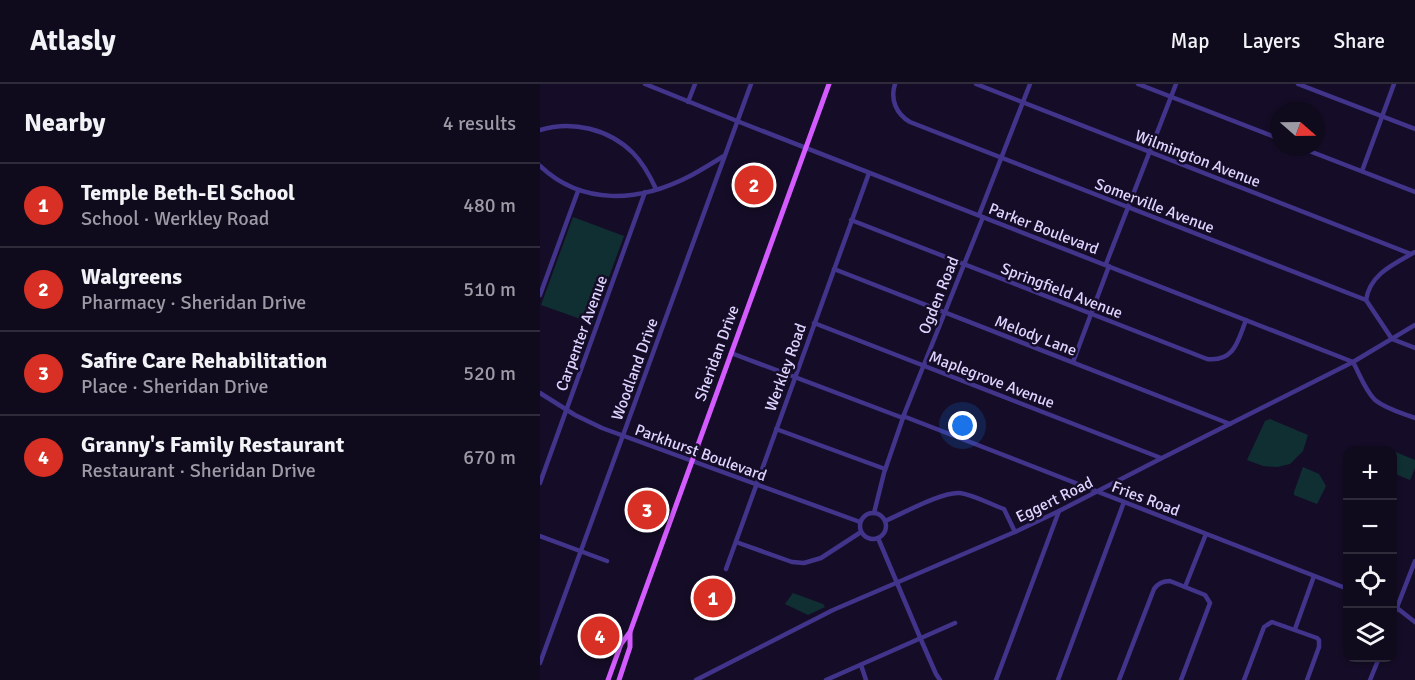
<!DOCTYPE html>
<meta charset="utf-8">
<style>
body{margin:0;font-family:Signika,sans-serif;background:#191326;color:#f1f3f6}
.controls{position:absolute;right:18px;bottom:18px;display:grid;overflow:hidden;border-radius:12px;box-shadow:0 2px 4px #0004}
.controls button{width:54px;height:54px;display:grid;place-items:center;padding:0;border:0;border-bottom:2px solid #302b3b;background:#100a1d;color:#f1f3f6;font:30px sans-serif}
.compass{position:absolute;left:731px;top:18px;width:54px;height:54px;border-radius:50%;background:#100a1d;box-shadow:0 2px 4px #0004;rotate:110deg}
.you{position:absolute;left:423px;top:342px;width:21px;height:21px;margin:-15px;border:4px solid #fff;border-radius:50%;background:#1a73e8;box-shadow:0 0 0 9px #1a73e833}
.badge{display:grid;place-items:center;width:39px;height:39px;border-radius:50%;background:#d93025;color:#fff;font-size:20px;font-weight:700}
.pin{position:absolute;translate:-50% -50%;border:3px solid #fff;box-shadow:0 2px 6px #0006}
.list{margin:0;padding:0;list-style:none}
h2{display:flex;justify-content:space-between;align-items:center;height:78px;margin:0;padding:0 24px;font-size:26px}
h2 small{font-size:20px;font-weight:400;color:#9c9aa4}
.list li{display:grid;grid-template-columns:39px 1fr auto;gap:18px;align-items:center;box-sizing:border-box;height:84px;padding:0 24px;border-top:2px solid #302b3b}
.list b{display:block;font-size:22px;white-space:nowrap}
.list p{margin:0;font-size:20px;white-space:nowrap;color:#9c9aa4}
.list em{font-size:20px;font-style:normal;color:#9c9aa4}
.icon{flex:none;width:33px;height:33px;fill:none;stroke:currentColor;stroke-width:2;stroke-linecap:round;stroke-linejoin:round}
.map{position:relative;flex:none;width:875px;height:596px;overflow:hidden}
header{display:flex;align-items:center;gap:36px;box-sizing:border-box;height:84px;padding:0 30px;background:#100a1d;border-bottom:2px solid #302b3b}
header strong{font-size:28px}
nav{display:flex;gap:33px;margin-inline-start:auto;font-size:21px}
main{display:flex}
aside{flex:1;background:#100a1d}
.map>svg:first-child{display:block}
.green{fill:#102f32}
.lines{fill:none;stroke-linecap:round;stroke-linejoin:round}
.minor{stroke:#41348a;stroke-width:4.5}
.major{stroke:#d45bff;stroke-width:5}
.labels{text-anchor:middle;stroke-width:5;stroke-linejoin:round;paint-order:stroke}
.street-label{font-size:16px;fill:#ded4ff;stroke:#150d27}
</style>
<header>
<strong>Atlasly</strong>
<nav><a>Map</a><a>Layers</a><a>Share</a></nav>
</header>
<main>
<aside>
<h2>Nearby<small>4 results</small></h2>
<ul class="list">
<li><span class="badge">1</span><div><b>Temple Beth-El School</b><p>School · Werkley Road</p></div><em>480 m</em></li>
<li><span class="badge">2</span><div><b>Walgreens</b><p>Pharmacy · Sheridan Drive</p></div><em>510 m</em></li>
<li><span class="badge">3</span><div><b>Safire Care Rehabilitation</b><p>Place · Sheridan Drive</p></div><em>520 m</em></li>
<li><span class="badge">4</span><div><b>Granny's Family Restaurant</b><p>Restaurant · Sheridan Drive</p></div><em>670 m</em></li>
</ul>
</aside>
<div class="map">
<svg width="875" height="596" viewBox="0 0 875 596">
<rect width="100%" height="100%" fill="#150d27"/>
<g class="green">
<path d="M33,133L84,152L52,239L1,221Z"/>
<path d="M730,335L768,351L763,367L750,380L737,383L723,382L707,376L725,337Z"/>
<path d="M853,367L875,376V384L870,396L853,389Z"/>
<path d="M763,383L779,390L786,402L777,420L754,411V408Z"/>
<path d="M253,509L283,520L285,523L268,531L245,520Z"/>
</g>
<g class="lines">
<g class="minor">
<path d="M105,0L197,37L813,278C820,291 825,306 835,316C846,325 862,329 875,334"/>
<path d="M355,0C350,15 356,30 370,38L826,216L852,255L875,264"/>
<path d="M436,0L871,170"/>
<path d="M598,0L740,55"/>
<path d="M758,0L875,45"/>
<path d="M148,18L155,0"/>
<path d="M0,46C32,36 69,45 93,69C103,79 110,92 116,105"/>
<path d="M759,63L875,108"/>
<path d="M0,82C42,122 99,118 148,93C160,87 172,79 184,72"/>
<path d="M822,87L854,0"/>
<path d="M439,131L490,0"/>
<path d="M311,136L667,275C695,278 698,256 706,236"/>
<path d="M566,180L636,0"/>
<path d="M294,185L690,340"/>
<path d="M0,211L38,107"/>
<path d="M826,216C830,190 854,180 875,168"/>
<path d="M274,239L621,374"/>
<path d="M191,269L363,334"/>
<path d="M533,278L569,182"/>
<path d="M0,309L35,331L62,344L320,438"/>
<path d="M363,332L808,505"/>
<path d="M236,345L345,385"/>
<path d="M0,399L105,108"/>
<circle cx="333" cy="442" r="13"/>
<path d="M334,429L344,389L365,328L443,133"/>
<path d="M345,437C362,430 403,407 420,409C434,411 450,420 464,425L475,448"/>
<path d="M0,452L67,477"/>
<path d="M338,454L382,558L396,590L400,596"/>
<path d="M196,458L252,478L264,479L281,474L321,448"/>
<path d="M186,485L329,89"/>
<path d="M645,503L666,450"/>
<path d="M852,522L857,524L875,538"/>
<path d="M852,536L875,477"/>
<path d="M755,545L774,492"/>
<path d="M0,579L211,0"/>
<path d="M321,581L326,596"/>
<path d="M156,596L293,526L477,447L519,427L622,374L813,278L875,241"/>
<path d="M286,596L415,539"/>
<path d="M456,596L519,427"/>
<path d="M518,596L584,418"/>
<path d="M579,596L614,505C618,499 623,497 630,497L665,511L670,519L641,596"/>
<path d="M704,596L724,543L727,541L732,538L777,554L779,556V563L767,596"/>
<path d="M830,596L839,574"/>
</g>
<g class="major">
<path d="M68,596L81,560L90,548L289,0"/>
<path d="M79,596L90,563V549"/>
</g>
</g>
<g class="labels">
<g class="street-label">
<text transform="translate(658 74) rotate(21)" y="6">Wilmington Avenue</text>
<text transform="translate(615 121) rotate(21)" y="6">Somerville Avenue</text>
<text transform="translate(504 144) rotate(21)" y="6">Parker Boulevard</text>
<text transform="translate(522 206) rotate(21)" y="6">Springfield Avenue</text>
<text transform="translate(398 211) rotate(-68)" y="6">Ogden Road</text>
<text transform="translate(41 249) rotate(-70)" y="6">Carpenter Avenue</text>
<text transform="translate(496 251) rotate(21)" y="6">Melody Lane</text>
<text transform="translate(176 269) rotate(-70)" y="6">Sheridan Drive</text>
<text transform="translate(245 283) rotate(-70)" y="6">Werkley Road</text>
<text transform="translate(94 285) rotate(-70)" y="6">Woodland Drive</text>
<text transform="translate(452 295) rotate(21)" y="6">Maplegrove Avenue</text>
<text transform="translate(161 368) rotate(20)" y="6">Parkhurst Boulevard</text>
<text transform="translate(606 414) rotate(21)" y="6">Fries Road</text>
<text transform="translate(514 415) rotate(-26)" y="6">Eggert Road</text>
</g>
</g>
</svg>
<div class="controls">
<button>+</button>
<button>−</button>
<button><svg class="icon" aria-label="locate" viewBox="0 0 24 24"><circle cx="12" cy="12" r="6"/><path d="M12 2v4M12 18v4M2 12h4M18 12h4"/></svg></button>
<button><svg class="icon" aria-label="layers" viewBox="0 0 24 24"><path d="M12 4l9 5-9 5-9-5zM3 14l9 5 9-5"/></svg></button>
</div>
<svg class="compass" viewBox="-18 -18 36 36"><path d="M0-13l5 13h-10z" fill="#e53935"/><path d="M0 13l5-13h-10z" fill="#9c9aa4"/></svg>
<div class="you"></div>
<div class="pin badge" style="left:173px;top:514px">1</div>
<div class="pin badge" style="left:214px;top:101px">2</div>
<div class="pin badge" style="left:107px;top:426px">3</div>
<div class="pin badge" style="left:60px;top:552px">4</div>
</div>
</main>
